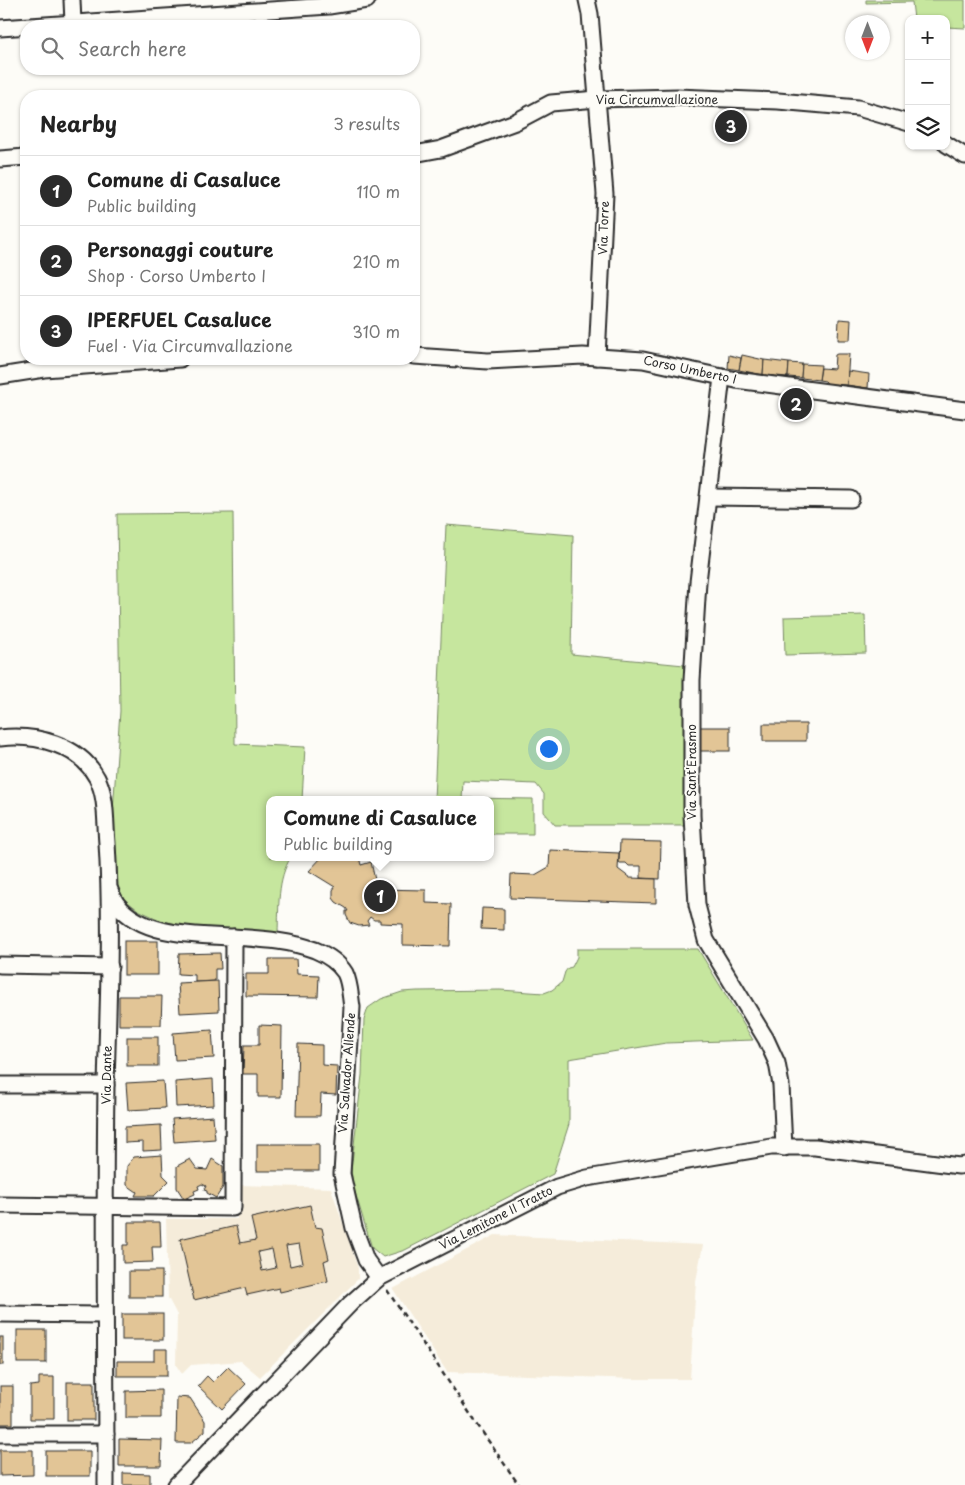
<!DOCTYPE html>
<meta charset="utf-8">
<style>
body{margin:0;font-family:"Playpen Sans",sans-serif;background:#f6f6f6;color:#222}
.controls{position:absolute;right:15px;top:15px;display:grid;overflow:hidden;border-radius:10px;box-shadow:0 1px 4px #0004}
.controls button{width:45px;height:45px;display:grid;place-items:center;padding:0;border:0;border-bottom:1px solid #e0e0e0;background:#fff;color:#222;font:25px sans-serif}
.compass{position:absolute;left:845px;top:15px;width:45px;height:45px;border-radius:50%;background:#fff;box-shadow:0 1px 4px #0004;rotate:180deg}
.you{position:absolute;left:548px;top:748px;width:18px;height:18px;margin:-12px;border:4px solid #fff;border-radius:50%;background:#1a73e8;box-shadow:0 0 0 8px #1a73e833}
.badge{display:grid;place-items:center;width:32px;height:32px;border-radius:50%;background:#2b2b2b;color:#fff;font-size:16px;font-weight:700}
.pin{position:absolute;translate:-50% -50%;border:2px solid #fff;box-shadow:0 1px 5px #0006}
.popup{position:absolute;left:266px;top:796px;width:228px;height:65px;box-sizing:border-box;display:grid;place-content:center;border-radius:10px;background:#fff;filter:drop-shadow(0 1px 4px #0005);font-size:16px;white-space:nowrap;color:#767676}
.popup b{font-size:19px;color:#222}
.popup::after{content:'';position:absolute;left:50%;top:100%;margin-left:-10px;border:10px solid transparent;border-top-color:#fff}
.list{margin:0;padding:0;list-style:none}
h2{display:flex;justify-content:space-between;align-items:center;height:65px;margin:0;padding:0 20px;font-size:21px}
h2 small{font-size:16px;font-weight:400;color:#767676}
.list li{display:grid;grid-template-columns:32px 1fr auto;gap:15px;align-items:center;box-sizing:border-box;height:70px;padding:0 20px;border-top:1px solid #e0e0e0}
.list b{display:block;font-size:19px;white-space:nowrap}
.list p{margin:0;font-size:16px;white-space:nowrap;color:#767676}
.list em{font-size:16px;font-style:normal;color:#767676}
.icon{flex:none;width:28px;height:28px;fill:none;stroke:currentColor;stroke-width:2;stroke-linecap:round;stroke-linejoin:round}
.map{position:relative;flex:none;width:965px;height:1485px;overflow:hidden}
.search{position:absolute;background:#fff;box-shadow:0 1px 4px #0004;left:20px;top:20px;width:400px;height:55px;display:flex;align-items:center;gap:12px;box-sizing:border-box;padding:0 18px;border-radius:20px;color:#767676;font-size:19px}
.panel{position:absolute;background:#fff;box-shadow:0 1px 4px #0004;left:20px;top:90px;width:400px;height:275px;border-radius:20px}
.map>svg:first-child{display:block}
.built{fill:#f5ecda}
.green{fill:#c6e69e;stroke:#788864}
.building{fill:#e2c596;stroke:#2b2b2b;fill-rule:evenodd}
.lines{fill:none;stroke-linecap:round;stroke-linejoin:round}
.minor-casing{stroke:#2b2b2b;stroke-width:19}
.path{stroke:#2b2b2b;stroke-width:2.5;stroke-dasharray:5 4;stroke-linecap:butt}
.minor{stroke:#fdfcf7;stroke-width:15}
.labels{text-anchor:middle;stroke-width:4;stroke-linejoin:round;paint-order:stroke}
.street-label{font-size:12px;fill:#2b2b2b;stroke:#fdfcf7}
</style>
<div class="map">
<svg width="965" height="1485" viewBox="0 0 965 1485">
<rect width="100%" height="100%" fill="#fdfcf7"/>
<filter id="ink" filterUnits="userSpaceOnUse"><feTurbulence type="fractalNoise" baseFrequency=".02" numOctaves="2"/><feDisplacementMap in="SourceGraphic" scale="10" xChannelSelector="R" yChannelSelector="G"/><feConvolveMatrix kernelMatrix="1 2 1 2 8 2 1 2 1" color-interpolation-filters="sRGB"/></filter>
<g filter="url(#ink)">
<g class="built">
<path d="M237,1185L331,1188L358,1268V1279L260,1377L241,1361L191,1365L182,1374L176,1365L177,1315L168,1298L166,1219H237Z"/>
<path d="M495,1235L703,1245L696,1281L690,1379H635L447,1372L393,1289Z"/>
</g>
<g class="green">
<path d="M866,0H965V28L946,27V19H914L912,2L866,3Z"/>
<path d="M233,513L235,744L305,747L302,800H270V857H291C277,879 279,907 278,932L184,926L160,920L138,910L124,899L118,887L113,811L120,711L117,514Z"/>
<path d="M446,525L573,535L571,654L684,665L685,825H555L544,812V794L536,784L463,781L462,800H434Z"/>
<path d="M865,615L866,653L785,655L784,617Z"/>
<path d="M463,798L533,799V834H490V800H463Z"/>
<path d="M577,949H698L753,1040L666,1043L569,1059V1124L553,1174L405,1250L383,1257L372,1248L354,1189L351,1171L362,1075L364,1020L368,1008L381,999L402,992L417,991L500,990L544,993L552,990L562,982L565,972L568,968L572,967L577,957Z"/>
</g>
<g class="building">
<path d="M839,319L851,320L850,340H838Z"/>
<path d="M837,354H849L847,385L828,384L825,381L819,380L821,368L834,369L835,355Z"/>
<path d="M729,355L741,358L739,370L728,368Z"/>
<path d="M742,355L764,360L763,375L739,370Z"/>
<path d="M764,360L789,363L788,377L763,375Z"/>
<path d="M789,363L802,364L801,378L788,377Z"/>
<path d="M802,364L821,365L819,380L801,378Z"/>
<path d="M848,371L869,374L868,388L847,385Z"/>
<rect x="763" y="724" width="43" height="17"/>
<rect x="700" y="727" width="30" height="24"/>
<path d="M620,841L661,842L660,879L641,878V866H629L626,863H619Z"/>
<path d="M550,850L619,853L618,869L630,878L656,879V903L510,898L511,874L535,875L549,867Z"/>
<path d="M322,857H359L361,865L371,862L377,889L426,890V903L451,904L450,946L403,945V924L380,923V920H374L370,917L367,921L369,925L359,926L350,923L346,915V911H348L346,908L336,902L333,898V890L335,887L309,871Z"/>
<path d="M482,908L504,909V930L481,929Z"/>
<rect x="124" y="941" width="34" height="34"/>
<path d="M220,953L221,969H215V981L195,982V975L178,974L179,954Z"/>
<path d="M269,959H296L297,974L319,975L318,997L246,996V974H269Z"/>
<path d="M218,981L219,1011L180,1013L178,983Z"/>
<path d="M119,996H162L161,1025H119Z"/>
<path d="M259,1025L282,1026L281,1097H258V1074H243L244,1045H259Z"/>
<path d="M212,1030L214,1058L175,1060L173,1033Z"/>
<rect x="127" y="1037" width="31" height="29"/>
<path d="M298,1044L322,1045V1065L337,1066L336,1095L321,1094L320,1116H296Z"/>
<path d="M213,1079L214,1105L176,1107L175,1082Z"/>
<path d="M163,1081L165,1108L128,1110L126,1083Z"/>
<path d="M213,1116L215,1139L174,1142L172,1119Z"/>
<path d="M161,1125L162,1150L143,1151V1142L125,1143V1127Z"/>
<rect x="257" y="1144" width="62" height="27"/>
<path d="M162,1155L163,1175L169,1181L154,1196H135L137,1192L127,1185V1166L134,1157Z"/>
<path d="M190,1159L197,1169L207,1170L212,1159L223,1166V1187L216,1198L207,1193V1191L204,1190L206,1186L202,1184L198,1186L199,1189L194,1191L195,1194L184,1199L177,1188V1166Z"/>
<path d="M310,1205L315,1227L322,1228L329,1259L324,1261L328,1281L280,1292L279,1288L247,1295L245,1288L194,1300L180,1239L236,1226L240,1243L256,1240L251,1218ZM299,1244L303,1263L290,1266L286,1246ZM272,1249L276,1268L262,1271L258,1252Z"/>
<path d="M128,1222H160L161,1247H152L153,1262L123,1263V1245H128Z"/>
<rect x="129" y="1271" width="33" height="26"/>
<rect x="122" y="1314" width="41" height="26"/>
<rect x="17" y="1330" width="29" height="33"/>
<rect x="0" y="1337" width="3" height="28"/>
<path d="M154,1349H167V1376H117V1361H154Z"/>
<path d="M228,1367L246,1384L222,1409L198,1386L207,1376L213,1382Z"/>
<path d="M39,1377H54V1419H30V1386L39,1385Z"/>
<rect x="67" y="1382" width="27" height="38"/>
<rect x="0" y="1386" width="13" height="38"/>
<path d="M161,1390V1418H126V1391Z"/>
<path d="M177,1397L190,1398L205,1421V1431L191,1443H176Z"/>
<path d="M119,1439L162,1440L161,1466H119Z"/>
<path d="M0,1450H33V1475L0,1476Z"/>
<rect x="46" y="1451" width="44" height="25"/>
<path d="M123,1473L150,1474V1485H123Z"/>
</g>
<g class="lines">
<g class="minor-casing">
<g id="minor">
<path d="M72,0L73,23"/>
<path d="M587,0L590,14L605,194L597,357"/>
<path d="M0,28L329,6L367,0"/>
<path d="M946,144L965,156"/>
<path d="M414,154L441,149L515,122L551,103L597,99L677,97L778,101L858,108L909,123"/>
<path d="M0,159L26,157"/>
<path d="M414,356L488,361L583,356L643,360L736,380L965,410"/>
<path d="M0,376L44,369L180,359"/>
<path d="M722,377L698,582L692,680V815L697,905L706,940L766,1039L777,1063L781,1085L784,1148"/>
<path d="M708,497L851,499"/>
<path d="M0,738C35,734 79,744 97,778C107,797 105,822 107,843C112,924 108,1005 106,1086C104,1219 106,1352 106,1485"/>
<path d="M110,890C112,895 114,900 117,904C142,936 195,935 232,937C260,939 288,940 315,950C327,955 338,962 345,973C350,983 350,995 352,1007L342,1174L354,1228L366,1260L379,1278"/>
<path d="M0,965L110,967"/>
<path d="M0,1085H106"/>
<path d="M0,1205L233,1208L234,937"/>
<path d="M0,1314L105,1315"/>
<path d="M0,1434H106"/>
<path d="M176,1485L351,1303L379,1278L557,1187L587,1178L771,1147H815L959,1166L965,1165"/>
</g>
</g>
<path class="path" d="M387,1290L485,1436L519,1485"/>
<use href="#minor" class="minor"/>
</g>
</g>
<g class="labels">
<g class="street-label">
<text x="657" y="104">Via Circumvallazione</text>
<text transform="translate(604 228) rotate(-88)" y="4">Via Torre</text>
<text transform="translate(690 370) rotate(12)" y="4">Corso Umberto I</text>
<text transform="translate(692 772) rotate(-90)" y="4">Via Sant'Erasmo</text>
<text transform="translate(347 1073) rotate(-86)" y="4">Via Salvador Allende</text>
<text transform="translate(107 1075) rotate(-89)" y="4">Via Dante</text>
<text transform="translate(496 1218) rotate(-27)" y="4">Via Lemitone II Tratto</text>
</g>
</g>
</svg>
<div class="controls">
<button>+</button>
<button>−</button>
<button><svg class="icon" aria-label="layers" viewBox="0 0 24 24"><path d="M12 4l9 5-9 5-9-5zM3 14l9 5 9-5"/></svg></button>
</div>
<svg class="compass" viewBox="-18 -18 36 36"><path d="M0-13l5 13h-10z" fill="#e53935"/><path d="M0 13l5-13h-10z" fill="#767676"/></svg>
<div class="you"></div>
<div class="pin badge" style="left:380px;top:896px">1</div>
<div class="popup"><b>Comune di Casaluce</b>Public building</div>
<div class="pin badge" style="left:796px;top:404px">2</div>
<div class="pin badge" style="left:731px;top:126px">3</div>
<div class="search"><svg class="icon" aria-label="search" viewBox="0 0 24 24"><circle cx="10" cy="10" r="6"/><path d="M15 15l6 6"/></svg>Search here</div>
<section class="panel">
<h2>Nearby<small>3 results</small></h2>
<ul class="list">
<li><span class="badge">1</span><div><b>Comune di Casaluce</b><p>Public building</p></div><em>110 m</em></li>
<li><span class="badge">2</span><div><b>Personaggi couture</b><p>Shop · Corso Umberto I</p></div><em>210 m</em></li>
<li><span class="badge">3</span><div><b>IPERFUEL Casaluce</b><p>Fuel · Via Circumvallazione</p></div><em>310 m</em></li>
</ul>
</section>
</div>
